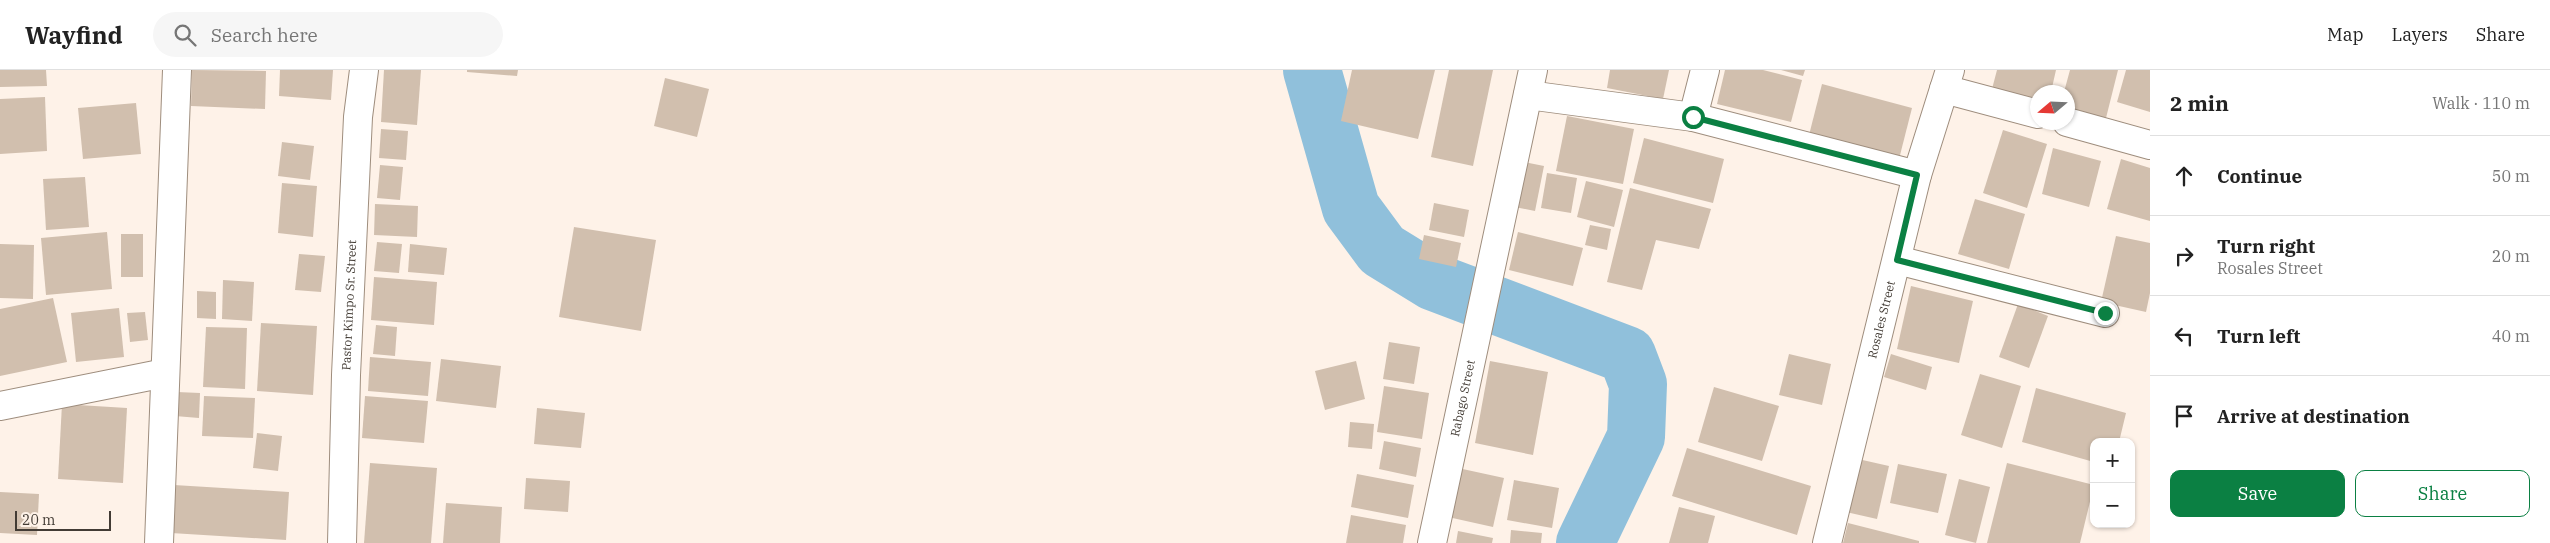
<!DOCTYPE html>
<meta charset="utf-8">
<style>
body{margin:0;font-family:"IBM Plex Serif",serif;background:#f6f6f6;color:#222}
.controls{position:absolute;right:15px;bottom:15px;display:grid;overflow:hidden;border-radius:10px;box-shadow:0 1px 4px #0004}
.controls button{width:45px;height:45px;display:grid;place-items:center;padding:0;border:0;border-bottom:1px solid #e0e0e0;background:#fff;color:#222;font:25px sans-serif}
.compass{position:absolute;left:2030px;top:15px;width:45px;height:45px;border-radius:50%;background:#fff;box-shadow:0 1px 4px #0004;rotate:251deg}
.scale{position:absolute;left:15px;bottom:12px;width:96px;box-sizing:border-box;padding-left:5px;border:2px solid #423b34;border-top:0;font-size:14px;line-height:18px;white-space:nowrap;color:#423b34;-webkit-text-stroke:4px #fef2e8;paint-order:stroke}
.stop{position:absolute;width:15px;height:15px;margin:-11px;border:4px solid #0b8043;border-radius:50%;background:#fff}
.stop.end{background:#0b8043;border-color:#fff;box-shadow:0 1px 5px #0008}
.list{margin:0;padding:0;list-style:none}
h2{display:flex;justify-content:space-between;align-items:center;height:65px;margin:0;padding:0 20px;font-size:21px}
h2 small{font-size:16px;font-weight:400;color:#767676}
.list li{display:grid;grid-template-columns:32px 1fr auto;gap:15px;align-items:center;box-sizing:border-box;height:80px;padding:0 20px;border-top:1px solid #e0e0e0}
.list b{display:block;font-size:19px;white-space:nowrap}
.list p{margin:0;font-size:16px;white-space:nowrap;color:#767676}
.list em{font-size:16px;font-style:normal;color:#767676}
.actions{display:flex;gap:10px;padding:15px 20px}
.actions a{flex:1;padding:11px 0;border:1px solid #0b8043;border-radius:10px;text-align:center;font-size:18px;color:#0b8043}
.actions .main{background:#0b8043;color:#fff}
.icon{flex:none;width:28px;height:28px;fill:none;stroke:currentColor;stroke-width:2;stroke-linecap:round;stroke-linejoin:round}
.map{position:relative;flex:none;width:2150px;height:473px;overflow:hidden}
header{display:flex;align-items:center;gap:30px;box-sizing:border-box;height:70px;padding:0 25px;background:#fff;border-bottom:1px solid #e0e0e0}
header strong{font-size:24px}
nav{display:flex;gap:28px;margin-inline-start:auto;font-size:18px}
.search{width:350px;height:45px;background:#f6f6f6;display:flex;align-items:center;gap:12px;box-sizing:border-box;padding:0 18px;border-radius:28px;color:#767676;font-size:19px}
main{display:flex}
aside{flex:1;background:#fff}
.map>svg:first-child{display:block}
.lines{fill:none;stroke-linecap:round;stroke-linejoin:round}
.river{stroke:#90c0db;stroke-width:58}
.building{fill:#d1bfae}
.minor-casing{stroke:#9e8d7d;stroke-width:30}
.tertiary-casing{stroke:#9e8d7d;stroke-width:30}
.minor{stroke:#fff;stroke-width:28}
.tertiary{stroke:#fff;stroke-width:28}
.route{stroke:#0b8043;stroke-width:6}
.labels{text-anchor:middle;stroke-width:4;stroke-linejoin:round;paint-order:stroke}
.street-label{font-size:12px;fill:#423b34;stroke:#fef2e8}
</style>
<header>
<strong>Wayfind</strong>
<div class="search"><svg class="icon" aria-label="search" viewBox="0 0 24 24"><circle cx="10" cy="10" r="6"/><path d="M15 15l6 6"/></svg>Search here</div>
<nav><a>Map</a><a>Layers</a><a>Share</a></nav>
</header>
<main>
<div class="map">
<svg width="2150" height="473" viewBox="0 0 2150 473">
<rect width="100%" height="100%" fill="#fef2e8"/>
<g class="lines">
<path class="river" d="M1312,0L1351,138L1382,180L1434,212L1627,285L1638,314L1636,367L1585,473"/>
</g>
<g class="building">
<path d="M0,0H46L47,16L0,17Z"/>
<path d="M192,0L266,1L265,39L191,36Z"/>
<path d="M280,0H333L331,30L279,26Z"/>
<path d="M384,0H421L417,55L381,52Z"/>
<path d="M467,0H518L517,6L467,2Z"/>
<path d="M1352,0H1435L1418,69L1341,51Z"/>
<path d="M1449,0H1493L1473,96L1431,87Z"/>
<path d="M1610,0H1669L1663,29L1607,18Z"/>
<path d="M1725,0H1763L1802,10L1791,52L1717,34Z"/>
<path d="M1781,0H1805L1803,6Z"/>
<path d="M1997,0H2056L2051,22H2038V31L1992,19Z"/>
<path d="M2070,0H2118L2106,48L2068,38V22H2064Z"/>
<path d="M2126,0H2150V42L2117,32Z"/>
<path d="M665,8L709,19L697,67L654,56Z"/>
<path d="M1822,14L1912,38L1898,93L1808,69Z"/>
<path d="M45,27L47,81L0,84V29Z"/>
<path d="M136,33L141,84L83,89L78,38Z"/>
<path d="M1567,46L1634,59L1623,114L1556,101Z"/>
<path d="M381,59L408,61L406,90L379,88Z"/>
<path d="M2003,60L2047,74L2027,138L1983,123Z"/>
<path d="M1644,68L1724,89L1713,133L1633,113Z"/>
<path d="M282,72L314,76L310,110L278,106Z"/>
<path d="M2053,78L2101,91L2089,137L2042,124Z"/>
<path d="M2121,89L2150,98V151L2107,139Z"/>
<path d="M1514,90L1544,96L1535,141L1505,135Z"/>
<path d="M380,95L403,97L400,130L377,128Z"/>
<path d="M1547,103L1577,108L1571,143L1541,138Z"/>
<path d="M85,107L89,157L46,160L43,109Z"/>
<path d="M1586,111L1623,120L1614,157L1577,147Z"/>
<path d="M282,113L317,116L313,167L278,163Z"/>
<path d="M1630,118L1711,139L1699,179L1656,170L1642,220L1607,212Z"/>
<path d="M1975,129L2025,144L2009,199L1958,184Z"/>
<path d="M1434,133L1469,140L1464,167L1429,160Z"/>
<path d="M375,134L418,136L417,167L374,165Z"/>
<path d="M1590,155L1611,159L1607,180L1585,175Z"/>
<path d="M574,157L656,170L641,261L559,247Z"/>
<path d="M107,162L112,219L46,225L41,168Z"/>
<path d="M1518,162L1583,178L1573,216L1509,200Z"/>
<rect x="121" y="164" width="22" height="43"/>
<path d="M1424,165L1461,173L1456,197L1419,189Z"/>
<path d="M2116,166L2150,173V223L2146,242L2101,232Z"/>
<path d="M377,172L402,174L399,203L374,201Z"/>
<path d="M0,174L34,175L33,229L0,228Z"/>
<path d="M410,174L447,178L444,205L408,202Z"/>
<path d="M299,184L325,186L321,222L295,220Z"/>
<path d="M374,207L437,212L434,255L371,250Z"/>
<path d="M223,210L254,212L252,251L222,249Z"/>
<path d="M1911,216L1973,231L1959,293L1897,279Z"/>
<path d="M197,221L216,222V249L197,248Z"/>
<path d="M53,228L67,292L0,306V239Z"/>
<path d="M2018,234L2048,246L2029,298L1999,287Z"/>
<path d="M119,238L124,287L76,292L71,243Z"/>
<path d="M145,242L148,270L130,272L127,243Z"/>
<path d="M261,253L317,256L313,325L257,321Z"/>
<path d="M376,255L397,257L395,286L373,284Z"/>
<path d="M206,257L247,258L245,319L203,317Z"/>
<path d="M1389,272L1420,277L1414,314L1383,309Z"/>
<path d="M1789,284L1831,294L1822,335L1779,325Z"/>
<path d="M1891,284L1932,297L1926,320L1884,307Z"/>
<path d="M370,287L431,292L428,326L368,321Z"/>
<path d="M441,289L501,296L496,338L436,331Z"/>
<path d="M1356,291L1365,329L1325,340L1315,301Z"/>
<path d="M1490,291L1548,302L1533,385L1475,373Z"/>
<path d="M1980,304L2021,316L2002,378L1961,365Z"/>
<path d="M1384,316L1429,323L1422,369L1377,362Z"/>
<path d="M1714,317L1779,336L1762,391L1698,372Z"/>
<path d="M2036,318L2126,343L2119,372H2094V392L2022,372Z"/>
<path d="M177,322L200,323L199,348L175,346Z"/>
<path d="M204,326L255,328L253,368L202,366Z"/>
<path d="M365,326L428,331L424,373L362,368Z"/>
<path d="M62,334L127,338L123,413L58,409Z"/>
<path d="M537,338L585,343L581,378L534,374Z"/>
<path d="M1350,352L1374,354L1372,379L1348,377Z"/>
<path d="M257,363L282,366L278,401L253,398Z"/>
<path d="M1384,371L1421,378L1416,407L1379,399Z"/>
<path d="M1687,378L1811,416L1797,465L1672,426Z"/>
<path d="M1858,389L1889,396L1877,449L1846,442Z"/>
<path d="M370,393L437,398L431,473H364Z"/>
<path d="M2007,393L2094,415L2080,473H1987Z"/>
<path d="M1898,394L1947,404L1938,443L1890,433Z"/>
<path d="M1458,398L1504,408L1493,457L1448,447Z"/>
<path d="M1357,404L1414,415L1408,448L1351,437Z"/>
<path d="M526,408L570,411L568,442L524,439Z"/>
<path d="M1959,409L1990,417L1976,473L1945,465Z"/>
<path d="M1514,410L1559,418L1552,458L1507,450Z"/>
<path d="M174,415L289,422L286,470L171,463Z"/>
<path d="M0,422L39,424L37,465L0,463Z"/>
<path d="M446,433L502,437L500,473H443Z"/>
<path d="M1679,437L1715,446L1708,473H1669Z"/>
<path d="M1351,445L1406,455L1403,473H1346Z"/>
<path d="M1848,453L1919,471V473H1843Z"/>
<path d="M1511,460L1542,463L1541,473H1510Z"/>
<path d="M1458,461L1493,468L1492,473H1456Z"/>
</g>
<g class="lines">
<g class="minor-casing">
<g id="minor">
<path d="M1944,19L2038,44"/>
<path d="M1528,25L1693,47L1917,105"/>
<path d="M1693,47L1705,0"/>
<path d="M2067,52L2150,75"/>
<path d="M1897,190L2105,243"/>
<path d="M0,336L165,303"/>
<path d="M159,473L177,0"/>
<path id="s1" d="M342,473L346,305L358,47L364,0"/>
<path id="s2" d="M1827,473L1917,105L1950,0"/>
</g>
</g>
<g class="tertiary-casing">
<g id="tertiary">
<path id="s3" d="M1432,473L1533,0"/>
</g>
</g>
<use href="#minor" class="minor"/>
<use href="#tertiary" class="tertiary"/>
</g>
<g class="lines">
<path class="route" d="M1693,47L1917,105L1897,190L2105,243"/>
</g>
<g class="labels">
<g class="street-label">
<text dy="4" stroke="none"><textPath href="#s1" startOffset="238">Pastor Kimpo Sr. Street</textPath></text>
<text dy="4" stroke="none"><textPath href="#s2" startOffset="230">Rosales Street</textPath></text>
<text dy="4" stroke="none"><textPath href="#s3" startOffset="148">Rabago Street</textPath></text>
</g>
</g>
</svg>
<div class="controls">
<button>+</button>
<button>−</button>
</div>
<svg class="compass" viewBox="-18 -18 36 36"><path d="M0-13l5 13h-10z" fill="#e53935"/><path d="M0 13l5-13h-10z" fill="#767676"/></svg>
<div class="scale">20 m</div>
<div class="stop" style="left:1693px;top:47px"></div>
<div class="stop end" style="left:2105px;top:243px"></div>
</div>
<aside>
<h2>2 min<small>Walk · 110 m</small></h2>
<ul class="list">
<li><svg class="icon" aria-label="ahead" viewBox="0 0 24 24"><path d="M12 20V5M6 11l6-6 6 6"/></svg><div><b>Continue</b></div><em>50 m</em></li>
<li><svg class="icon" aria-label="right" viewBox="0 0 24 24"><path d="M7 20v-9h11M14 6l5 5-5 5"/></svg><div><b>Turn right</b><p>Rosales Street</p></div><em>20 m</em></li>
<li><svg class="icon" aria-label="left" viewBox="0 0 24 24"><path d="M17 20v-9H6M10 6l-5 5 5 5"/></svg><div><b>Turn left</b></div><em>40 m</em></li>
<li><svg class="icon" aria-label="arrive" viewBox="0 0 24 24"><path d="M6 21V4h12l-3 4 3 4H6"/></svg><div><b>Arrive at destination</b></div></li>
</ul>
<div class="actions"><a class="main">Save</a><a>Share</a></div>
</aside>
</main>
